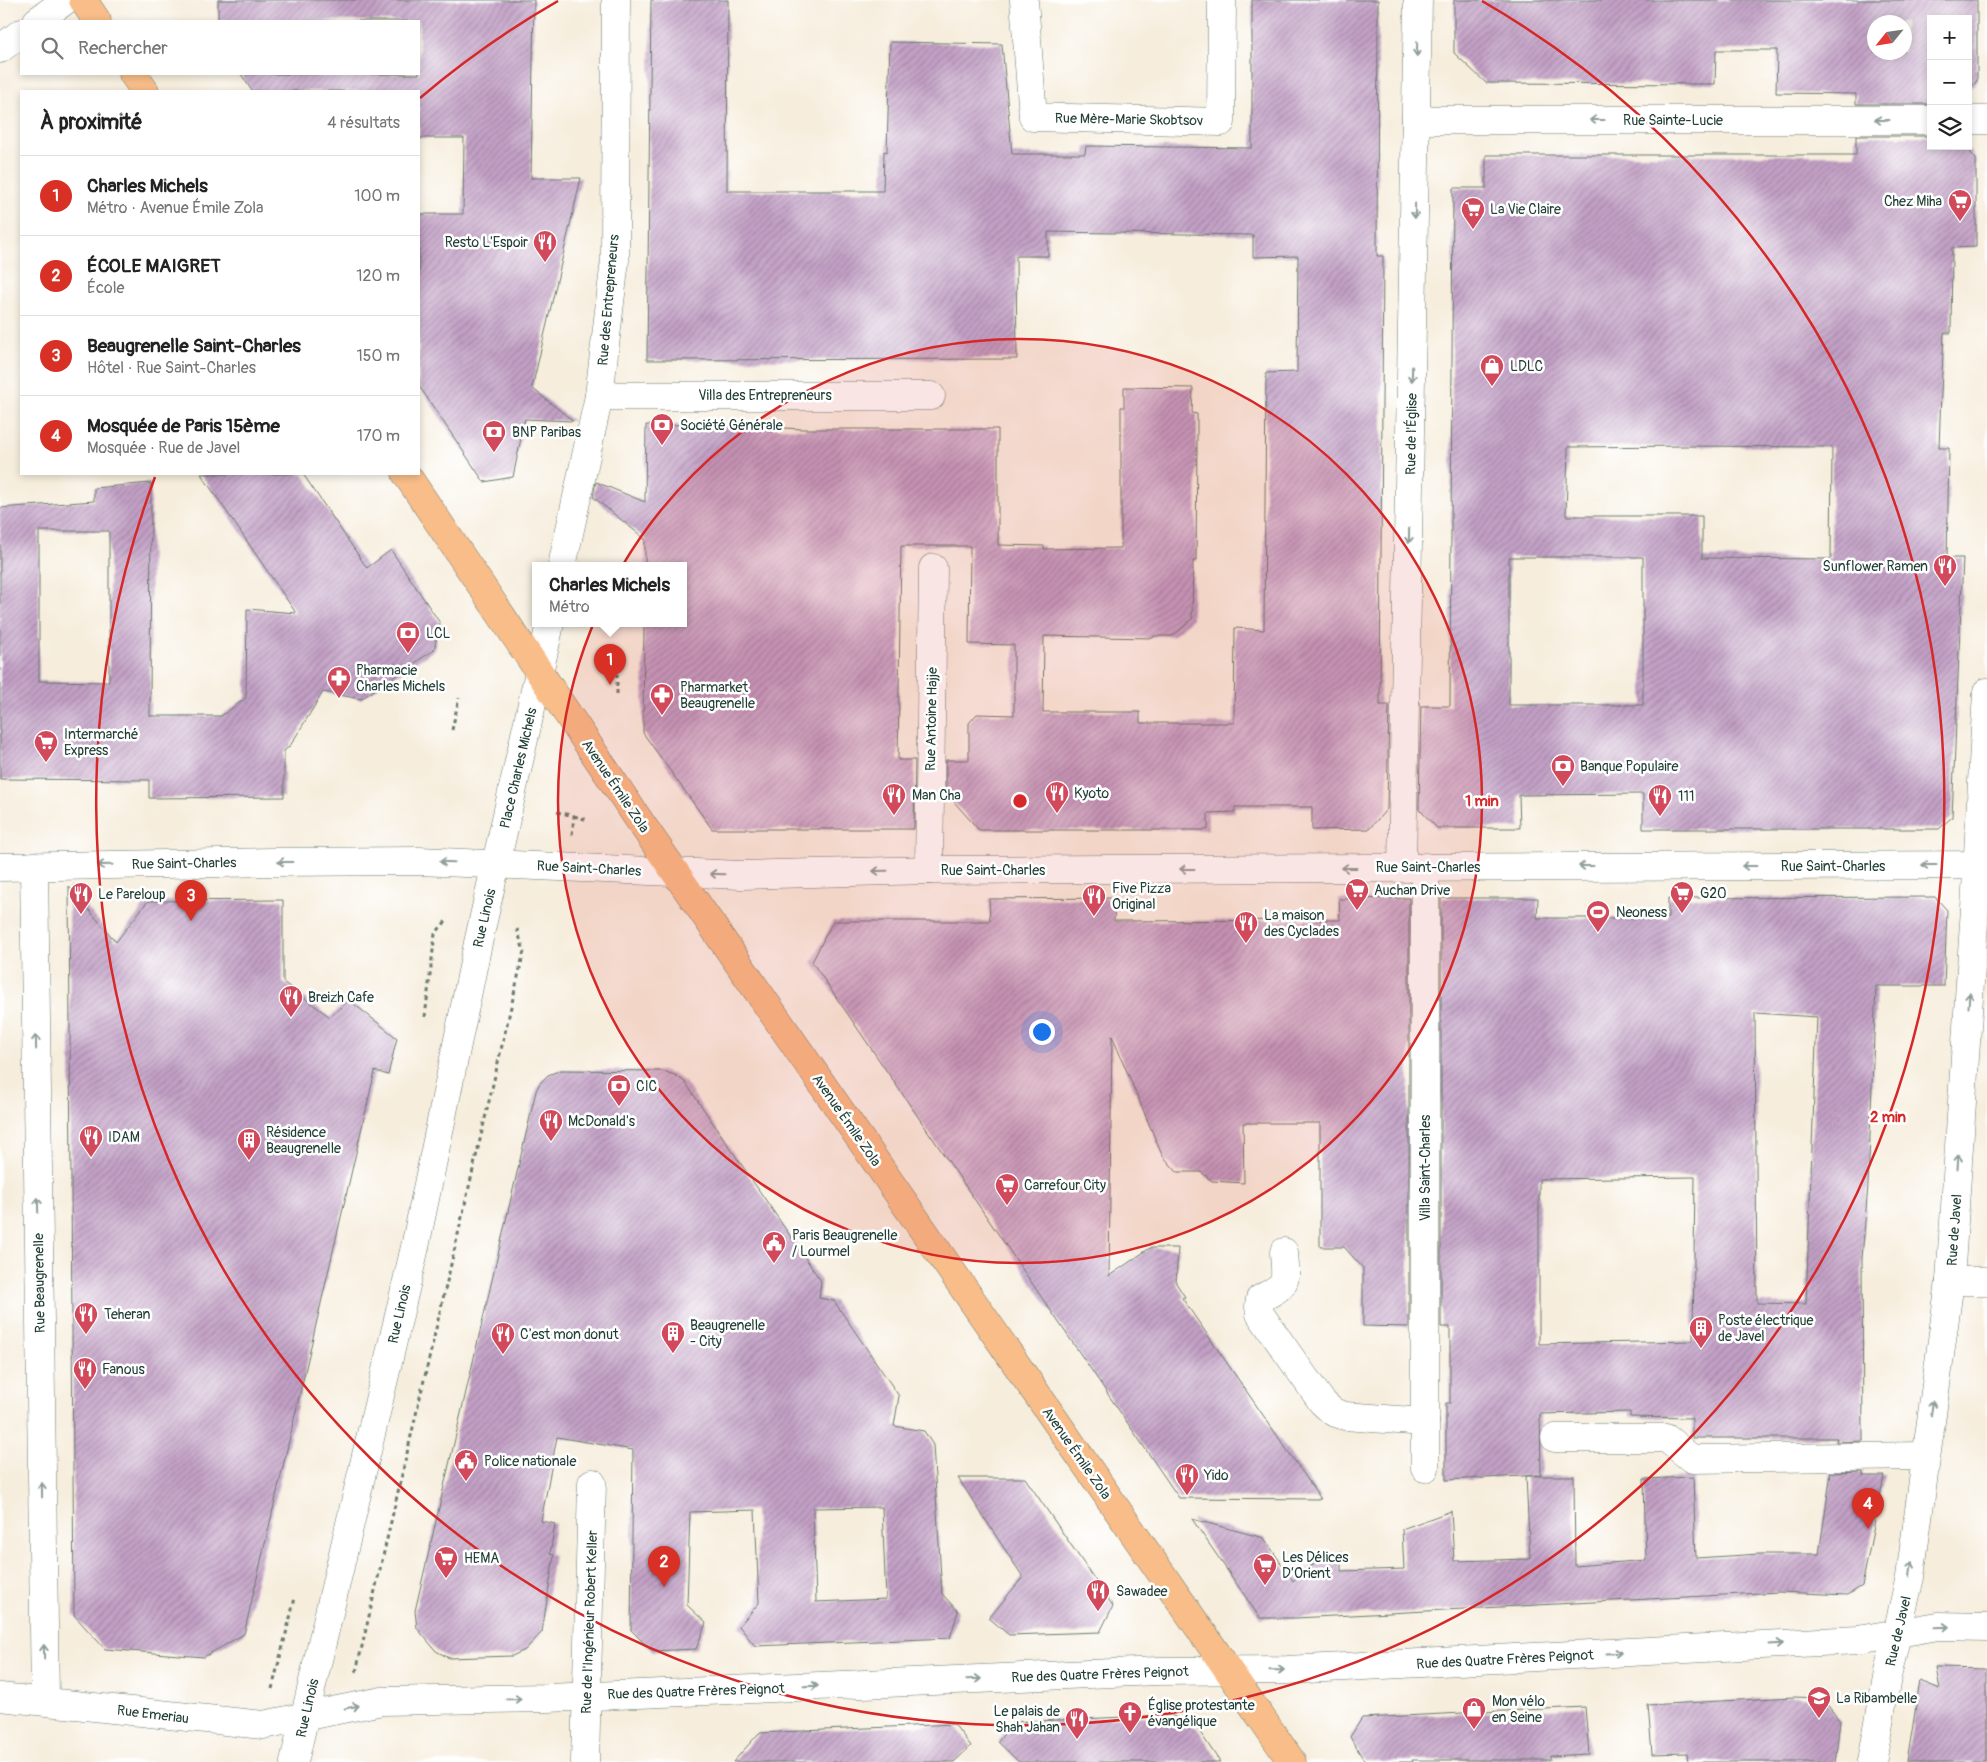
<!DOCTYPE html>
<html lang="fr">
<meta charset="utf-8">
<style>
body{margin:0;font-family:Pangolin,sans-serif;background:#f2f2f2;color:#222}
.controls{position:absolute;right:15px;top:15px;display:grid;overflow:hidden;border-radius:0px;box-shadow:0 2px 8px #0003}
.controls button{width:45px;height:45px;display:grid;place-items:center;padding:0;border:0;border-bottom:1px solid #e0e0e0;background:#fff;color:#222;font:25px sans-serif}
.compass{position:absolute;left:1867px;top:15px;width:45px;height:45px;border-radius:50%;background:#fff;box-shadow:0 2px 8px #0003;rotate:240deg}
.you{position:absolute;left:1041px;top:1031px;width:18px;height:18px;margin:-12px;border:4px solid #fff;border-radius:50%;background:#1a73e8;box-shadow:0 0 0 8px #1a73e833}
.badge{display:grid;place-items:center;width:32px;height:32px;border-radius:50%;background:#d93025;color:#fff;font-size:16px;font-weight:700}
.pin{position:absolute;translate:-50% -41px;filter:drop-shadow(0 1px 2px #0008)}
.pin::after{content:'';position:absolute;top:26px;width:18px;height:15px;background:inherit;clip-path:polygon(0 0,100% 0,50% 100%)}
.popup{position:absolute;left:532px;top:562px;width:155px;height:65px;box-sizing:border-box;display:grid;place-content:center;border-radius:0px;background:#fff;filter:drop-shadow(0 1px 4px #0005);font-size:16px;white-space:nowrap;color:#767676}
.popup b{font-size:19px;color:#222}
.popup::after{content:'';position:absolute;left:50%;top:100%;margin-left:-10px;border:10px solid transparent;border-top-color:#fff}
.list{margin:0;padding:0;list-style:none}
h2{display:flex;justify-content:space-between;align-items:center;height:65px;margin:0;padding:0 20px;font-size:21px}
h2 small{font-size:16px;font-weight:400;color:#767676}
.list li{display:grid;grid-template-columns:32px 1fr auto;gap:15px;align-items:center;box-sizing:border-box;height:80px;padding:0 20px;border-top:1px solid #e0e0e0}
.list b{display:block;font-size:19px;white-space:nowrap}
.list p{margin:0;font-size:16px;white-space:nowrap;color:#767676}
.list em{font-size:16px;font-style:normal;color:#767676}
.icon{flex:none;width:28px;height:28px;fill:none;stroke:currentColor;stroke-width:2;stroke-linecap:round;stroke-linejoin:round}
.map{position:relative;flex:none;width:1987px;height:1762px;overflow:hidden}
.search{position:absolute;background:#fff;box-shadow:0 2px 8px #0003;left:20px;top:20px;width:400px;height:55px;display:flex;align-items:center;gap:12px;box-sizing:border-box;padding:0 18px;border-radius:0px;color:#767676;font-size:19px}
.panel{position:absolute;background:#fff;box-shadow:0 2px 8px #0003;left:20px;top:90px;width:400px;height:385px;border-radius:0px}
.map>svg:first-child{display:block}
.building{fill:url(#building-hatch);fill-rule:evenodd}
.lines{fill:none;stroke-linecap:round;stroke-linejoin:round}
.minor-casing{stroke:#6a7b6f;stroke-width:29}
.major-casing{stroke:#6a7b6f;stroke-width:29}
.path{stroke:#6a7b6f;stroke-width:3;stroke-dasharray:4 4;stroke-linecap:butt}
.minor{stroke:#fff;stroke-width:28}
.major{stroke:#f8bd89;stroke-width:28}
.oneway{stroke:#8f9e9a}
.ring{fill:none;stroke:#d62828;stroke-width:2.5}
.labels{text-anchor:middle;stroke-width:5;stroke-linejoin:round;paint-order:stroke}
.street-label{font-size:14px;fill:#1f3d34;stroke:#fff}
.poi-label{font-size:14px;fill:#1f3d34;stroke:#fff;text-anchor:start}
.centre{fill:#d62828;stroke:#fff;stroke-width:2.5}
.ring-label{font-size:15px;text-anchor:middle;font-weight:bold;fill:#d62828;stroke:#fff;stroke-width:5;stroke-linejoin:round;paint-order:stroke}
</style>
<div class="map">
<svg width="1987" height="1762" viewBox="0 0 1987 1762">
<defs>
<pattern id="building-hatch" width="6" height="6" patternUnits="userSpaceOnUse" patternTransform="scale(1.25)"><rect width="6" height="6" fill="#c3a0c6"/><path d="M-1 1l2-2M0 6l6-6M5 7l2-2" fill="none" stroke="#9e84a2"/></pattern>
</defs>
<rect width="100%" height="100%" fill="#fff"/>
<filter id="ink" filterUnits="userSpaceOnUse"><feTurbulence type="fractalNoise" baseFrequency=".02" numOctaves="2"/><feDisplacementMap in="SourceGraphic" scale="10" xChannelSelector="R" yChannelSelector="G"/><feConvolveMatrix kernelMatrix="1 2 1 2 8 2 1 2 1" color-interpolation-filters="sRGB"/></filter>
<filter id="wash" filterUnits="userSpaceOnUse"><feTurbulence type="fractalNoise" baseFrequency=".0096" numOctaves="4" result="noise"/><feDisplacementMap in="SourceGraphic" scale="20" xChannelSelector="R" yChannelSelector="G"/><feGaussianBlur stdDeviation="1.12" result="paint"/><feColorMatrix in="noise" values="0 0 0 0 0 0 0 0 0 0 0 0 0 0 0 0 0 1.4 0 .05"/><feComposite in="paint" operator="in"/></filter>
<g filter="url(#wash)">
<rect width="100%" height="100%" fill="#f6eddc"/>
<g id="blocks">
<g class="building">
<path d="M218,0H534L531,178H581L532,388L573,421L525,419L513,477L484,482L419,386V214H463L464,138H419V91H252L241,74H419V21H218Z"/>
<path d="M651,0H728L727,191H883L884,151L887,152L890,42L1002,44L1012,154H1085L1086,146L1252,148V0H1378L1377,256H1383L1380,705H1389L1387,809L1369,829L1312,830V807H1235V812L1208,813V830H979L946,793V760H969V723L977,714L1014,715V645L969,644L970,546H901L898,760H915L914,829H712L643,733L644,624H684V566H645V539L593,497L596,482L645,502L646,425H732L802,429H998V545L1044,546V549L1121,548V407H1124V387L1193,388L1192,413L1197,414V439L1196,561H1193L1192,619L1173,636H1154L1153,638L1044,636L1043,712H1140V723H1234L1235,628L1264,630L1266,373L1297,372L1298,256L1253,257V235L1048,232V256H1016L1017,359L647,360Z"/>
<path d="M1454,0H1977V81L1968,90V19H1931V104H1856V94L1776,93L1777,50H1716L1715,84L1486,83L1454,53ZM1874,22H1904V52H1874Z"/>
<path d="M1856,136H1931V146H1965L1976,159V247L1952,248L1951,333H1944L1941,392L1939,448H1949L1947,558H1963L1952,817L1939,829H1643V794L1519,795L1520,828H1437L1419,809L1421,706H1450L1453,188H1486V155H1856ZM1687,446L1832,447L1831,559L1702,558V516H1566L1568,447ZM1509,557H1643V705H1509Z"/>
<path d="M201,474H303L367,568L391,550L440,623L434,650L361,699L323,692L290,746L284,751V797L149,798V780L0,779V508L94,501V488L151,483L150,716H221L246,698L247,609L296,613ZM39,531H109V682L39,681Z"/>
<path d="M69,886L116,942L148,901L283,900V982L330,1017L349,1000L397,1038L388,1075L375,1071L244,1634L204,1657L105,1649L74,1615Z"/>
<path d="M1935,897L1947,910L1944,986H1876L1868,1185L1862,1258L1863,1441L1836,1442L1837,1438H1692V1418L1630,1417V1412L1540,1414L1541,1475L1446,1480V1403H1450V1327H1441V898H1538L1537,918H1668V898ZM1755,1013L1817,1017L1806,1304L1757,1303ZM1695,1177L1693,1341L1539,1344V1179Z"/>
<path d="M1115,898L1114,921L1340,920L1339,899L1409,898V1327L1363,1326V1268L1344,1247H1320V1123H1243L1244,1183L1212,1181L1201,1172H1177L1162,1155L1112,1036L1109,1276L1150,1248H1178L1176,1283L1185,1297L1182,1298L1321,1499L1179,1498L812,962L833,921H990L989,899Z"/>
<path d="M561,1070L662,1071L675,1075L685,1082L821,1281L819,1298L834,1301L899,1396L894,1426L924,1431L933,1445L942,1594L958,1611L950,1638L755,1646L739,1626L759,1603L755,1510L690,1512L687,1605L706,1623L696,1649L652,1651L631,1630L633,1450L557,1437L541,1521L555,1524L550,1554L554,1555L542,1632L525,1650L512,1656L449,1658L436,1651L417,1628L415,1611L536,1091L540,1083L548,1075ZM882,1507L886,1599L816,1602L813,1508Z"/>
<path d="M1863,1472V1476H1884L1862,1586L1848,1595L1779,1592L1296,1618H1260L1192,1519L1264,1538L1293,1581L1317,1561L1341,1552V1571L1404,1569L1402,1529L1451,1511L1454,1561L1530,1559L1526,1476H1574L1575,1566L1646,1560L1644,1479L1693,1477L1696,1558L1760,1554H1819L1831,1473Z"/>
<path d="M958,1478H1025L1113,1606L1100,1632L1009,1635L989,1618L1023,1577Z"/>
<path d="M1936,1668L1987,1669V1762H1907L1920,1681L1940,1689Z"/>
<path d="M1794,1697L1822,1698L1840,1721L1835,1762H1688L1687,1753L1652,1754L1648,1705Z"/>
<path d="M1585,1707L1589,1754L1550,1756V1760H1412L1413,1762H1365L1350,1737L1362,1718Z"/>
<path d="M1171,1715L1197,1728L1220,1762H1019L998,1742L1012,1722Z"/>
<path d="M954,1724L971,1746L954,1762H733L759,1733Z"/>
</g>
</g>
</g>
<g filter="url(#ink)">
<use href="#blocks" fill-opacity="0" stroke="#6a7b6f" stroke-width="1"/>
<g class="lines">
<g class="minor-casing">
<g id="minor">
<path d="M1024,0L1033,117L1221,122L1222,0"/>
<path d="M37,21L66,0"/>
<path d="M0,49L21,33"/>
<path d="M1416,120H1931"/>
<path d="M1968,120H1987"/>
<path d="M599,396H931"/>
<path d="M562,566L599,396L615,260L616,0"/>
<path d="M34,866L45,1701"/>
<path d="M0,867L273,862L419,861L741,875L929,870L1987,865"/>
<path d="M1402,867L1418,0"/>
<path d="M929,870L933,568"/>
<path d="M1284,1252C1286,1284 1289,1283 1260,1299L1259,1307L1260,1314L1322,1402L1333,1412L1345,1416L1425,1422"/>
<path d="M1950,1281H1987"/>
<path d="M1555,1438H1666L1692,1459L1925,1456"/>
<path d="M1425,1468V867"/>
<path d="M0,1697L263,1725L382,1701L548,1698L1157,1671L1287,1670L1858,1640L1938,1626L1987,1627"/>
<path d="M294,1762L415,1247L478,943L550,624"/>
<path d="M585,1762L592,1483"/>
<path d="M1872,1762L1887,1677L1910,1577L1950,1281L1975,908L1987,692"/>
</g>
</g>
<g class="major-casing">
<g id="major">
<path d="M83,0L97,21"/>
<path d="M133,74L145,91"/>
<path d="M406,474L641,823L1292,1762"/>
</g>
</g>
<g class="path">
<path d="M617,694V662"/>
<path d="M452,730L459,698"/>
<path d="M557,812L574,816L572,835"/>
<path d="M574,816L588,820"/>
<path d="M425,1017L435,934L446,921"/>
<path d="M356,1672L524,951L517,929"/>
<path d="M272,1689L295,1598"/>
</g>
<use href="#minor" class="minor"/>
<use href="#major" class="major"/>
</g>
<defs><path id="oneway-shaft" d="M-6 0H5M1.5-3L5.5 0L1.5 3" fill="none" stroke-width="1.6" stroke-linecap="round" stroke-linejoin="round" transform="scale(1.25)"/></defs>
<g class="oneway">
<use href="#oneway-shaft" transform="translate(1417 49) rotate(92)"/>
<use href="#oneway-shaft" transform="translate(1597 120) rotate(-180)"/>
<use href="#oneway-shaft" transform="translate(1882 120) rotate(-180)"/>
<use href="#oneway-shaft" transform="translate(1415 211) rotate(91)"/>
<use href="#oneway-shaft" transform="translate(1412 374) rotate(91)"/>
<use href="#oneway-shaft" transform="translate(1409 536) rotate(91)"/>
<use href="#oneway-shaft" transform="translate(285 862) rotate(180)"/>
<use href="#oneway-shaft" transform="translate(447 862) rotate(-178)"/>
<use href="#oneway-shaft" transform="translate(105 865) rotate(179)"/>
<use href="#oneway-shaft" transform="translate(1929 865) rotate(180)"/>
<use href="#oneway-shaft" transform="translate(1586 866) rotate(180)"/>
<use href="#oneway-shaft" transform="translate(1749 866) rotate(180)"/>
<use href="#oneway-shaft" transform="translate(1349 868) rotate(180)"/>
<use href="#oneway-shaft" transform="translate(1187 869) rotate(180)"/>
<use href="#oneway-shaft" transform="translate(880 871) rotate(179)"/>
<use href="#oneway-shaft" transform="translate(717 874) rotate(-178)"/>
<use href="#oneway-shaft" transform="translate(1969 1000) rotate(-86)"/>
<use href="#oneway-shaft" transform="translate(36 1042) rotate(-91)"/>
<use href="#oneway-shaft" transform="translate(1958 1162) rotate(-86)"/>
<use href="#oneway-shaft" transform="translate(38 1205) rotate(-91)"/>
<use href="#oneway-shaft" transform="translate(1932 1408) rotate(-82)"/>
<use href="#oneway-shaft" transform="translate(42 1490) rotate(-91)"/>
<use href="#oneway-shaft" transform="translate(1911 1569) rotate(-83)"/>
<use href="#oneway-shaft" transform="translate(1942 1627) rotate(-2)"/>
<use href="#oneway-shaft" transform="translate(1776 1644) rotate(-3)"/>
<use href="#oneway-shaft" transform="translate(44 1652) rotate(-91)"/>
<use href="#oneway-shaft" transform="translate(1614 1653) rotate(-3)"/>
<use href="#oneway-shaft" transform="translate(1277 1670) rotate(-1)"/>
<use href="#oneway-shaft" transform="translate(974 1679) rotate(-2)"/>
<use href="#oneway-shaft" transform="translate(811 1686) rotate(-2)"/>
<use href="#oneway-shaft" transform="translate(514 1699) rotate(-1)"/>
<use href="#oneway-shaft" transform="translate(352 1707) rotate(-12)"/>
</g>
</g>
<circle cx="1020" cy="801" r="462" fill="#d62828" fill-opacity=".12"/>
<g class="ring">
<circle cx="1020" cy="801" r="462"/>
<path d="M420 98A924 924 0 0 1 558 1M1482 1A924 924 0 1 1 155 477"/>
</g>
<defs>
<g id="supermarket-pin" transform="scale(1.25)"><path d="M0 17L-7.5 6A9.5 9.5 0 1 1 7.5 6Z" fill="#d1495b" stroke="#fff"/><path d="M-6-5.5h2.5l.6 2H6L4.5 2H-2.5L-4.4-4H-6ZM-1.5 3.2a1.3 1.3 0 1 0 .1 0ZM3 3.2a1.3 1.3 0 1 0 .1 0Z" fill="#fff"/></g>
<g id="restaurant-pin" transform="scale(1.25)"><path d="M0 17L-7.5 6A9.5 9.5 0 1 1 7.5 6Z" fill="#d1495b" stroke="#fff"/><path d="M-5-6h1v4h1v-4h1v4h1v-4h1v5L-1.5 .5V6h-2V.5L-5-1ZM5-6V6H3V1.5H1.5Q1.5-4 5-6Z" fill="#fff"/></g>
<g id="shop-pin" transform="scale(1.25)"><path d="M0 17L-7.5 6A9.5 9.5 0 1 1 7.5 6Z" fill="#d1495b" stroke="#fff"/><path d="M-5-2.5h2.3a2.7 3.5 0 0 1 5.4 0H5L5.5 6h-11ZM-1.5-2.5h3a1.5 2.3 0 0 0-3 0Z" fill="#fff"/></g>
<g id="bank-pin" transform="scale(1.25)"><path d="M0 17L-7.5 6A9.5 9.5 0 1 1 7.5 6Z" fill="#d1495b" stroke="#fff"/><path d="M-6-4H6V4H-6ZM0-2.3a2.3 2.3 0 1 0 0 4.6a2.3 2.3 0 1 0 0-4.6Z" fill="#fff"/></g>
<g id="pharmacy-pin" transform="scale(1.25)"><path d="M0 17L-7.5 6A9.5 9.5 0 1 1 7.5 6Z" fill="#d1495b" stroke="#fff"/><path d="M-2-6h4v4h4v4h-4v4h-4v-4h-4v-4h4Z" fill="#fff"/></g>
<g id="stadium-pin" transform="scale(1.25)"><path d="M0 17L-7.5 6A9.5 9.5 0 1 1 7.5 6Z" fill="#d1495b" stroke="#fff"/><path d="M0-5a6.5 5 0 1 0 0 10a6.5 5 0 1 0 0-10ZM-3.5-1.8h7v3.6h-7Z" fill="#fff"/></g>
<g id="building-pin" transform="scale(1.25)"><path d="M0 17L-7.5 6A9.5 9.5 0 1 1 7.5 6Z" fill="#d1495b" stroke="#fff"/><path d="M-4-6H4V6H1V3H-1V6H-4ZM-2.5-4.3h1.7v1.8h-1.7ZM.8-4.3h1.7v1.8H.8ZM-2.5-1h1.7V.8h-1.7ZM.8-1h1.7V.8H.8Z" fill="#fff"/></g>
<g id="civic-pin" transform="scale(1.25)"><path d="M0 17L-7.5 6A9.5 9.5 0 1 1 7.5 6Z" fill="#d1495b" stroke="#fff"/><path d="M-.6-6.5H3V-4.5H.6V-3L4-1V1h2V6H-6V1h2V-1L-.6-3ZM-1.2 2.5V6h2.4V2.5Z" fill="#fff"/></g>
<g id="school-pin" transform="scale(1.25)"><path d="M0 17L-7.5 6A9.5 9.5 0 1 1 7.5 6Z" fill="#d1495b" stroke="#fff"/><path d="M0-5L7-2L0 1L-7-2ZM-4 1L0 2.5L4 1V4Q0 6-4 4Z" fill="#fff"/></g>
<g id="church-pin" transform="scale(1.25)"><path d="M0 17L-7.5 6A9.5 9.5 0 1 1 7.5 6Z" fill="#d1495b" stroke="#fff"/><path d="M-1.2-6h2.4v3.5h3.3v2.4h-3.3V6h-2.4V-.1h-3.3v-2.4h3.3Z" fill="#fff"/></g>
</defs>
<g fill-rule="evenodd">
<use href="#supermarket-pin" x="1960" y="201"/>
<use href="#supermarket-pin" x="1473" y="209"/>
<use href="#restaurant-pin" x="545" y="242"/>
<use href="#shop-pin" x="1492" y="366"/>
<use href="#bank-pin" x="662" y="425"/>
<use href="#bank-pin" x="494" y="432"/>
<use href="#restaurant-pin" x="1945" y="566"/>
<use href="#bank-pin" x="408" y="633"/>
<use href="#pharmacy-pin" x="339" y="678"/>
<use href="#pharmacy-pin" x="662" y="695"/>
<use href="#supermarket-pin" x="46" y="742"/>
<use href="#bank-pin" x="1563" y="766"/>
<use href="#restaurant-pin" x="1057" y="793"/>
<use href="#restaurant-pin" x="894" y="795"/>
<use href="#restaurant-pin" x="1660" y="796"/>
<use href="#supermarket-pin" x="1357" y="890"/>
<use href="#supermarket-pin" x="1682" y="893"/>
<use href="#restaurant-pin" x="81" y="894"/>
<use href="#restaurant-pin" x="1094" y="896"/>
<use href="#stadium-pin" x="1598" y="912"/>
<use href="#restaurant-pin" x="1246" y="923"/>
<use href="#restaurant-pin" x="291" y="997"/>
<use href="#bank-pin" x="619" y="1086"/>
<use href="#restaurant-pin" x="551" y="1121"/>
<use href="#restaurant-pin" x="91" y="1137"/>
<use href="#building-pin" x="249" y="1140"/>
<use href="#supermarket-pin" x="1007" y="1185"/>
<use href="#civic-pin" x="774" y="1243"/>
<use href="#restaurant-pin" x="86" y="1314"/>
<use href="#building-pin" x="1701" y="1328"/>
<use href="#building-pin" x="673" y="1333"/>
<use href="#restaurant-pin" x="503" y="1334"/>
<use href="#restaurant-pin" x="85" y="1369"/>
<use href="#civic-pin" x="466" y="1461"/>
<use href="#restaurant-pin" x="1187" y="1475"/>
<use href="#supermarket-pin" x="446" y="1558"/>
<use href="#supermarket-pin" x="1265" y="1565"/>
<use href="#restaurant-pin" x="1098" y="1591"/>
<use href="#school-pin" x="1819" y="1698"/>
<use href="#shop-pin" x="1474" y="1709"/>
<use href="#church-pin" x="1130" y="1713"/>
<use href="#restaurant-pin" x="1077" y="1719"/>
</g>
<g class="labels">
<g class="street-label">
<text transform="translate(1129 119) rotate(1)" y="5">Rue Mère-Marie Skobtsov</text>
<text x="1673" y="125">Rue Sainte-Lucie</text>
<text transform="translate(608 300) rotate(-85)" y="5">Rue des Entrepreneurs</text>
<text x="765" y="400">Villa des Entrepreneurs</text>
<text transform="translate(1411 434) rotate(-89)" y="5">Rue de l'Église</text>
<text transform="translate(931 719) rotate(-89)" y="5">Rue Antoine Hajje</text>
<text transform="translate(518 768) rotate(-77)" y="5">Place Charles Michels</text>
<text transform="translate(616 786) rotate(56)" y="5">Avenue Émile Zola</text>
<text transform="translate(184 863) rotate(-1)" y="5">Rue Saint-Charles</text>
<text x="1833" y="871">Rue Saint-Charles</text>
<text x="1428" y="872">Rue Saint-Charles</text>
<text transform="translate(589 868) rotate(3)" y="5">Rue Saint-Charles</text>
<text x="993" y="875">Rue Saint-Charles</text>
<text transform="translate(484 918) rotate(-77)" y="5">Rue Linois</text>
<text transform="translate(847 1120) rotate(55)" y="5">Avenue Émile Zola</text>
<text transform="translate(1425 1168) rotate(-90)" y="5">Villa Saint-Charles</text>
<text transform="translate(1954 1230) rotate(-86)" y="5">Rue de Javel</text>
<text transform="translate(39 1283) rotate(-91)" y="5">Rue Beaugrenelle</text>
<text transform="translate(399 1314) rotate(-77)" y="5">Rue Linois</text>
<text transform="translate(1077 1453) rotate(55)" y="5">Avenue Émile Zola</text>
<text transform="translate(589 1622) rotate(-88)" y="5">Rue de l'Ingénieur Robert Keller</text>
<text transform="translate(1898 1631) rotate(-77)" y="5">Rue de Javel</text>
<text transform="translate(1505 1659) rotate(-3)" y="5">Rue des Quatre Frères Peignot</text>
<text transform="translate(1100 1674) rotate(-2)" y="5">Rue des Quatre Frères Peignot</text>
<text transform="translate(696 1691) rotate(-2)" y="5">Rue des Quatre Frères Peignot</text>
<text transform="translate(307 1708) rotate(-77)" y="5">Rue Linois</text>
<text transform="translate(153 1714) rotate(7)" y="5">Rue Emeriau</text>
</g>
<g class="poi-label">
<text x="1942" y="206" text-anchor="end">Chez Miha</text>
<text x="1490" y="214">La Vie Claire</text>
<text x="528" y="247" text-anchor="end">Resto L'Espoir</text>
<text x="1510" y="371">LDLC</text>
<text x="680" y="430">Société Générale</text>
<text x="512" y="437">BNP Paribas</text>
<text x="1928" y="571" text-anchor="end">Sunflower Ramen</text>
<text x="426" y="638">LCL</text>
<text x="356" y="675">Pharmacie<tspan x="356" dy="16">Charles Michels</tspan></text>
<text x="680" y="692">Pharmarket<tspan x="680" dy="16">Beaugrenelle</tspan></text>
<text x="64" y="739">Intermarché<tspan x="64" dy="16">Express</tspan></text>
<text x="1580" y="771">Banque Populaire</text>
<text x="1074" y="798">Kyoto</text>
<text x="912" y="800">Man Cha</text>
<text x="1678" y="801">111</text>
<text x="1112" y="893">Five Pizza<tspan x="1112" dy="16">Original</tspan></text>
<text x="1374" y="895">Auchan Drive</text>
<text x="1700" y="898">G20</text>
<text x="98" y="899">Le Pareloup</text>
<text x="1616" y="917">Neoness</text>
<text x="1264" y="920">La maison<tspan x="1264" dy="16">des Cyclades</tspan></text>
<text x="308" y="1002">Breizh Cafe</text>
<text x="636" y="1091">CIC</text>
<text x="568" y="1126">McDonald's</text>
<text x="266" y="1137">Résidence<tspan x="266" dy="16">Beaugrenelle</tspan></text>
<text x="108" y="1142">IDAM</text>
<text x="1024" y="1190">Carrefour City</text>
<text x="792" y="1240">Paris Beaugrenelle<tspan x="792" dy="16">/ Lourmel</tspan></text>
<text x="104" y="1319">Teheran</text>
<text x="1718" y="1325">Poste électrique<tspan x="1718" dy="16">de Javel</tspan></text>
<text x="690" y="1330">Beaugrenelle<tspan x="690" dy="16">- City</tspan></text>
<text x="520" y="1339">C'est mon donut</text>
<text x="102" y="1374">Fanous</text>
<text x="484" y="1466">Police nationale</text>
<text x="1204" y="1480">Yido</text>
<text x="1282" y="1562">Les Délices<tspan x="1282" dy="16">D’Orient</tspan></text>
<text x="464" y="1563">HEMA</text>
<text x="1116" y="1596">Sawadee</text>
<text x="1836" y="1703">La Ribambelle</text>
<text x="1492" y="1706">Mon vélo<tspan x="1492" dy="16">en Seine</tspan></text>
<text x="1148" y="1710">Église protestante<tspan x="1148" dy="16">évangélique</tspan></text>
<text x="1060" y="1716" text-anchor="end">Le palais de<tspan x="1060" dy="16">Shah Jahan</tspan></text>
</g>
</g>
<circle cx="1020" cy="801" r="8" class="centre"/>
<g class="ring-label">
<text x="1482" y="806">1 min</text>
<text x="1888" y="1122">2 min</text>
</g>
</svg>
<div class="controls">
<button>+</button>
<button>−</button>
<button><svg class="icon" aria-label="layers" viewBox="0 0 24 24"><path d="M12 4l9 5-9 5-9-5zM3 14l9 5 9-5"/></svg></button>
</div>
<svg class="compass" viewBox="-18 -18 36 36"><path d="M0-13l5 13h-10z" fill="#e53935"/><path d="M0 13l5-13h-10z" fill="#767676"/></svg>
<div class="you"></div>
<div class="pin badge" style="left:610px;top:685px">1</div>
<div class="popup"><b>Charles Michels</b>Métro</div>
<div class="pin badge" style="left:664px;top:1587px">2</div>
<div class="pin badge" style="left:191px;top:921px">3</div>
<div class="pin badge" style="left:1868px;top:1529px">4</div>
<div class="search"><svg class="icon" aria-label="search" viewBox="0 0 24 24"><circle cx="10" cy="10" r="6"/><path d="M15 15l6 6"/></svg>Rechercher</div>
<section class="panel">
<h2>À proximité<small>4 résultats</small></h2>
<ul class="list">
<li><span class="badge">1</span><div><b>Charles Michels</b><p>Métro · Avenue Émile Zola</p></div><em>100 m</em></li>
<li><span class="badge">2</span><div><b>ÉCOLE MAIGRET</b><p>École</p></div><em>120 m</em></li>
<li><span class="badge">3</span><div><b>Beaugrenelle Saint-Charles</b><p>Hôtel · Rue Saint-Charles</p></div><em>150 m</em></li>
<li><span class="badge">4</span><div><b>Mosquée de Paris 15ème</b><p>Mosquée · Rue de Javel</p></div><em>170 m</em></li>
</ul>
</section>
</div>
